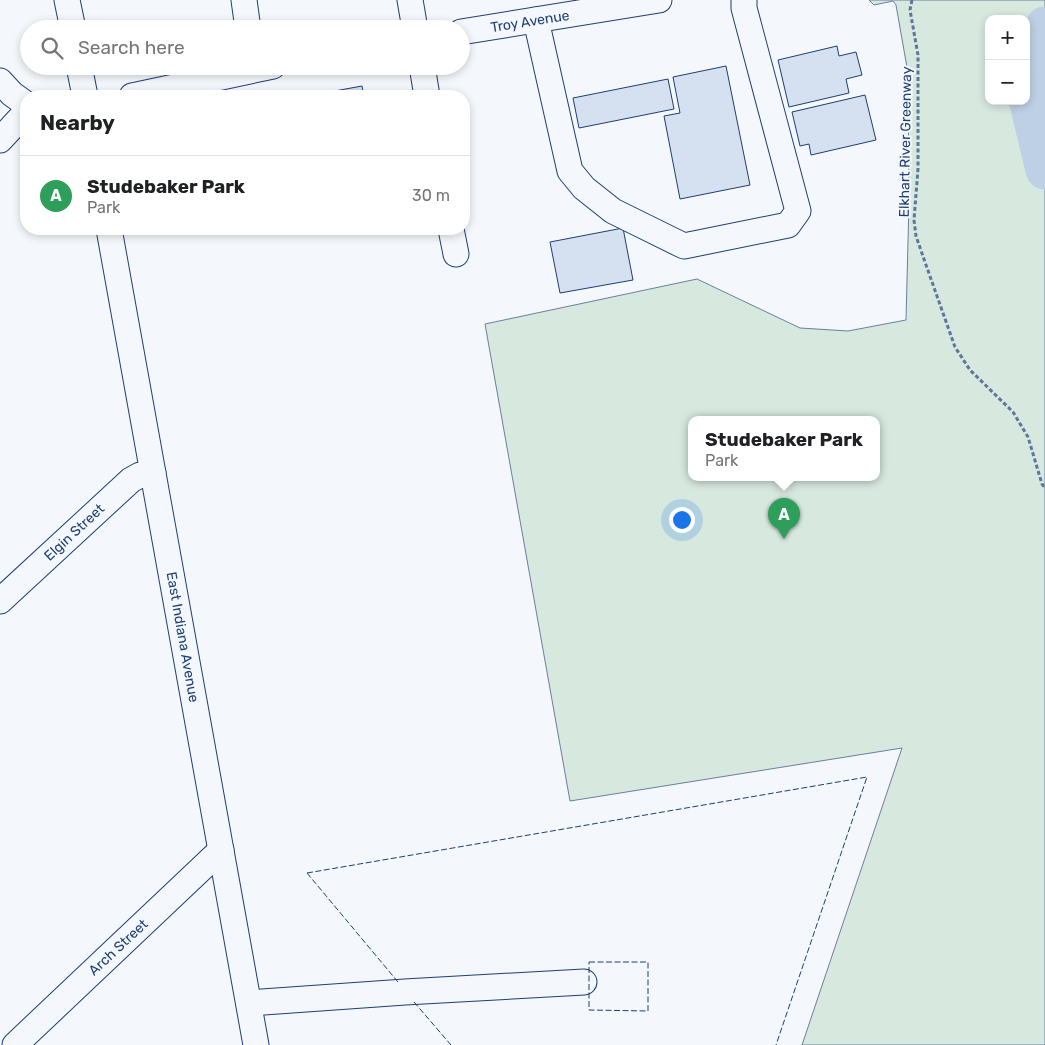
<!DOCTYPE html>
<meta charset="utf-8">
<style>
body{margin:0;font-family:Rubik,sans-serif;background:#f2f2f2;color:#202124}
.controls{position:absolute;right:15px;top:15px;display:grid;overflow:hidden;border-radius:10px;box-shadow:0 2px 8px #0003}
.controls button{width:45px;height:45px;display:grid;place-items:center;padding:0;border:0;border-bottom:1px solid #e0e0e0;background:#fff;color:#202124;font:25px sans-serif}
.you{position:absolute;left:681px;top:519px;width:18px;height:18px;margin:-12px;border:4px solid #fff;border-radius:50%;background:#1a73e8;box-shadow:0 0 0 8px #1a73e833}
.badge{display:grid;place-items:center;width:32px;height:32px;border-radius:50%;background:#d93025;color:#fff;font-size:16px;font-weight:700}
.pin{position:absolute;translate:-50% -41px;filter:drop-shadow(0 1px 2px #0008)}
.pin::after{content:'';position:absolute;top:26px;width:18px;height:15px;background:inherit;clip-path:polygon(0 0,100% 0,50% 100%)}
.popup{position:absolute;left:688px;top:416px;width:192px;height:65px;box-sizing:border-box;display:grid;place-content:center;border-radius:10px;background:#fff;filter:drop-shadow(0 1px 4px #0005);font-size:16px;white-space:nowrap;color:#757577}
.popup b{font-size:19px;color:#202124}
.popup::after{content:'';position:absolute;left:50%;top:100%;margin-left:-10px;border:10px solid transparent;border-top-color:#fff}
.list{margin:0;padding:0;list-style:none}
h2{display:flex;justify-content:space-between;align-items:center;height:65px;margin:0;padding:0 20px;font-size:21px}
h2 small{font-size:16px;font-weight:400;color:#757577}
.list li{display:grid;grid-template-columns:32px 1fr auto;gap:15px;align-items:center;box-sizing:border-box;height:80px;padding:0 20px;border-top:1px solid #e0e0e0}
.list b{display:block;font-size:19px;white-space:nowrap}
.list p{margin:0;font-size:16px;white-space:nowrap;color:#757577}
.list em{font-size:16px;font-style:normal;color:#757577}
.icon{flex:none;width:28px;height:28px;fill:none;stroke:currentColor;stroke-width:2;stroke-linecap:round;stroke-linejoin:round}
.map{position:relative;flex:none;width:1045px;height:1045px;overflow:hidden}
.search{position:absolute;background:#fff;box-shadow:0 2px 8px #0003;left:20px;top:20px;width:450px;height:55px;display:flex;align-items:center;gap:12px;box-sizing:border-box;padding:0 18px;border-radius:28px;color:#757577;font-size:19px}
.panel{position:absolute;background:#fff;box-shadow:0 2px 8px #0003;left:20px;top:90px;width:450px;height:145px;border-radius:20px}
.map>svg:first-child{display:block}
.green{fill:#d7e8df;stroke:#687fa3;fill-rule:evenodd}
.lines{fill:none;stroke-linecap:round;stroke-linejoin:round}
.river{stroke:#bed0e5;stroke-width:39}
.building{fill:#d5e0f0;stroke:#1d3f73}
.minor-casing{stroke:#1d3f73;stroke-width:27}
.path{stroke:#5e769c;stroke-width:3;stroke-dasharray:4 2.5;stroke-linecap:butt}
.minor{stroke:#f4f7fb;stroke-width:25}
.fence{stroke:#1d3f73;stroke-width:1;stroke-dasharray:6 2.5;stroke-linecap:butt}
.labels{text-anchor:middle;stroke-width:4;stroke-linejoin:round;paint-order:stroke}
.street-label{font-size:14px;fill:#1d3f73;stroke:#f4f7fb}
</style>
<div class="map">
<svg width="1045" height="1045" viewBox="0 0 1045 1045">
<rect width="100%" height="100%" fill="#f4f7fb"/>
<path class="green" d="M869,0H1045V1045H802L902,748L570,801L485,324L697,279L800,328L848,331L906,320L909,203L908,73L896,5L893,1L874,5ZM989,19H1026V101H989ZM692,420H876V478H692Z"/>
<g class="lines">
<g class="river">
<path d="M1026,90L1045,26"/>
<path d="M1026,91L1045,170"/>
</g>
</g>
<g class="building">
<path d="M837,46L839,56L856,52L862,75L846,79L849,93L789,107L778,60Z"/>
<path d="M726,66L750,185L680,199L664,116L680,113L673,77Z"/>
<path d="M668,79L674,109L579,128L573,98Z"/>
<path d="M362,86L364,96H330L329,92Z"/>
<path d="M865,95L876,140L811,155L809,144L800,146L792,112Z"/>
<path d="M623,228L633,280L560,293L550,242Z"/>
</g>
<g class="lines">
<g class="minor-casing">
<g id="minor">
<path d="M67,0L73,29"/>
<path d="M244,0L248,29"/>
<path d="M410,0L415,29"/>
<path d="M536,20L570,171L584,188L613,211L684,246L788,225L798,211L744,8V0"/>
<path d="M461,32L659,0"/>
<path d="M79,66L85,96"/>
<path d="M422,66L427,96"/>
<path d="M0,81L12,94L26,104"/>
<path d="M132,96L273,66"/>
<path d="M0,140L26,112"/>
<path d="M109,229L256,1045"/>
<path d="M451,229L456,254"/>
<path d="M0,601L131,480L140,475L153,473"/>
<path d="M249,1003L405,992L584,982"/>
<path d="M15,1045L221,850"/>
</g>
</g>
<path class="path" d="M912,0L910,10L918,55V169L914,220L916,236L926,265L955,347L970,370L1013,412L1028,437L1042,484L1045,488"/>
<use href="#minor" class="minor"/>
<g class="fence">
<path d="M307,873L867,777L776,1045"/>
<path d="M307,873L398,982"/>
<path d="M589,962H648V1011L589,1010Z"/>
<path d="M414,1002L451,1045"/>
</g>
</g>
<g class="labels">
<g class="street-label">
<text transform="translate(530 21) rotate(-9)" y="5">Troy Avenue</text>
<text transform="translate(905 142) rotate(-89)" y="5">Elkhart River Greenway</text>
<text transform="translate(74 532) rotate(-43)" y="5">Elgin Street</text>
<text transform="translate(183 637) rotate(80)" y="5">East Indiana Avenue</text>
<text transform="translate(118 947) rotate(-43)" y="5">Arch Street</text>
</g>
</g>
</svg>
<div class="controls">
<button>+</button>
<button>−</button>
</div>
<div class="you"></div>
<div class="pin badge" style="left:784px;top:539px;background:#2e9e5b">A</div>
<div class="popup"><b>Studebaker Park</b>Park</div>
<div class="search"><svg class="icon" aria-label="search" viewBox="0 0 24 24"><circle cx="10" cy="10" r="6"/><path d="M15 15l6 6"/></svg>Search here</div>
<section class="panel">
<h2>Nearby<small></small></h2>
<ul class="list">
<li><span class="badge" style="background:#2e9e5b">A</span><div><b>Studebaker Park</b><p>Park</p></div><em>30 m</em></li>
</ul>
</section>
</div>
